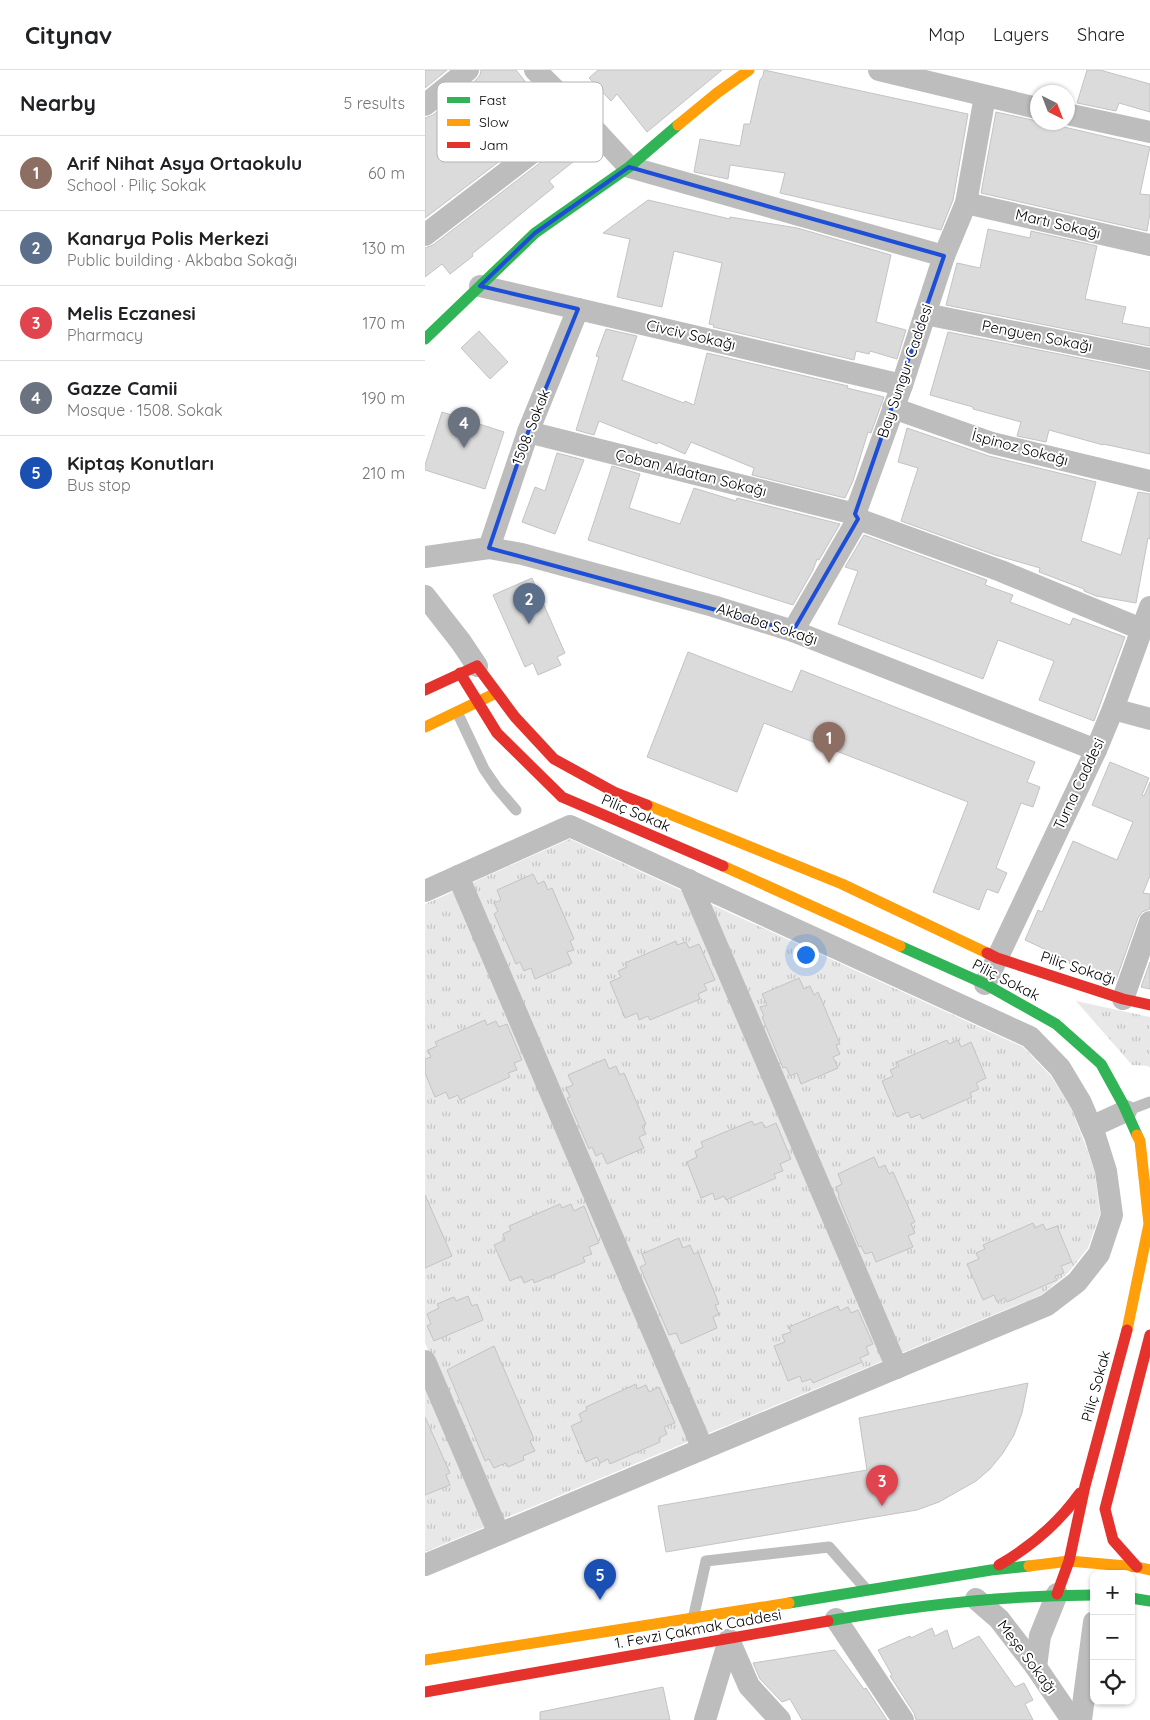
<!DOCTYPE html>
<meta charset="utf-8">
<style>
body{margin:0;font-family:Quicksand,sans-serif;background:#f2f2f2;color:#202124}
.controls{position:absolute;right:15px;bottom:15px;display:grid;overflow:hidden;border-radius:10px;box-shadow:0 1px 4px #0004}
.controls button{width:45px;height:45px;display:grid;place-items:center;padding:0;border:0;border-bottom:1px solid #e0e0e0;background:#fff;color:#202124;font:25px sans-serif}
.compass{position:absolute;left:605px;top:15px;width:45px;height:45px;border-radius:50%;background:#fff;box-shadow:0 1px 4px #0004;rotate:138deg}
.you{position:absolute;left:380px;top:884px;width:18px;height:18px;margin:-12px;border:4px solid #fff;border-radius:50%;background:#1a73e8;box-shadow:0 0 0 8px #1a73e833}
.badge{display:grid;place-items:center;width:32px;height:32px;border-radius:50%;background:#595959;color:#fff;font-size:16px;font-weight:700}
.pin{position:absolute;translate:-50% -41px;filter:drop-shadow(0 1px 2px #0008)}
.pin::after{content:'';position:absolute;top:26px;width:18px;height:15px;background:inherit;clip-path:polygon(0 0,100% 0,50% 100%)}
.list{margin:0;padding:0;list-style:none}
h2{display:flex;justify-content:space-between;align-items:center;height:65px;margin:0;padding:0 20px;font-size:21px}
h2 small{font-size:16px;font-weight:400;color:#757577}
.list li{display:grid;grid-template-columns:32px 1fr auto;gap:15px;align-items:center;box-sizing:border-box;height:75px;padding:0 20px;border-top:1px solid #e0e0e0}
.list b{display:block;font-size:19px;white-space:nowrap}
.list p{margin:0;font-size:16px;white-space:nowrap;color:#757577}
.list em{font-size:16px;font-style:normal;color:#757577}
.icon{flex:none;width:28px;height:28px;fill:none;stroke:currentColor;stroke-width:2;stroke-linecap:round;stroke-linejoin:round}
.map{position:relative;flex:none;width:725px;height:1650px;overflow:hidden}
header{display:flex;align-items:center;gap:30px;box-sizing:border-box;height:70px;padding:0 25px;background:#fff;border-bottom:1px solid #e0e0e0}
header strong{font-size:24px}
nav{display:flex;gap:28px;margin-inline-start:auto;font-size:18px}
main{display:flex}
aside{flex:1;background:#fff}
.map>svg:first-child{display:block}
.grass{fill:url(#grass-tufts)}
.building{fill:#dbdbdb;stroke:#c3c3c3}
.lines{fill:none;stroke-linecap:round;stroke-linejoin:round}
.lane{stroke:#bdbdbd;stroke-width:11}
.street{stroke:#bdbdbd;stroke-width:22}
.fast{stroke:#30b455;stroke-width:11}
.slow{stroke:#ff9f0a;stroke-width:11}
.jam{stroke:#e5322d;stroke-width:11}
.marked{fill:none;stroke:#1d4ed8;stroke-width:4;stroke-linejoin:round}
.labels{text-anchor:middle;stroke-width:4;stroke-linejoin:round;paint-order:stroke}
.street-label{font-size:15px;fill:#000;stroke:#fff}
.key{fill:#fff;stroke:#b2b2b2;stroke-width:1}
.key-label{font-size:14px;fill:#000}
</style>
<header>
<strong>Citynav</strong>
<nav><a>Map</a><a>Layers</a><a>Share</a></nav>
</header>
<main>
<aside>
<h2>Nearby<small>5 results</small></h2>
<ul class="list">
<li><span class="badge" style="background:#8d6e63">1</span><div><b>Arif Nihat Asya Ortaokulu</b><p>School · Piliç Sokak</p></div><em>60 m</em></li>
<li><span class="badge" style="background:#5c6f8a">2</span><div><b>Kanarya Polis Merkezi</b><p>Public building · Akbaba Sokağı</p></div><em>130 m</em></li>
<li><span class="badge" style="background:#e0444e">3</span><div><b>Melis Eczanesi</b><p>Pharmacy</p></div><em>170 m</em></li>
<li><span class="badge" style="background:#6b7280">4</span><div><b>Gazze Camii</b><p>Mosque · 1508. Sokak</p></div><em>190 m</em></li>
<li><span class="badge" style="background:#1a4fb4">5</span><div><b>Kiptaş Konutları</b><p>Bus stop</p></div><em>210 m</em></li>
</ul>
</aside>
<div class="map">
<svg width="725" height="1650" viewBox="0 0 725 1650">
<defs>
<pattern id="grass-tufts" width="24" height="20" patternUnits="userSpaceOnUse" patternTransform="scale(1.25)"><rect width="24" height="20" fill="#e8e8e8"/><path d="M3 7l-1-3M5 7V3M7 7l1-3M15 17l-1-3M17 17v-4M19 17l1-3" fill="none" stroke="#c5c5c5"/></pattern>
</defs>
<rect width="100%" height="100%" fill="#fff"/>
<g class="grass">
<path d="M145,769L260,822L460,1290L279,1365L44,814Z"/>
<path d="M32,820L267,1370L76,1450L0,1273V834Z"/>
<path d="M281,832L598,977L626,1006L646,1038L659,1071L670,1103L675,1144L663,1178L643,1203L616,1225L474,1284Z"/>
<path d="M651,931L725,947V998L723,996L707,995Z"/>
<path d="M0,1310L62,1456L0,1482Z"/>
</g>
<g class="building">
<path d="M0,0H22L0,18Z"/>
<path d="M56,0H91L130,49L0,148V48L8,45L51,10L55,5Z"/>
<path d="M173,0H297L222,62L192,24L186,31L164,8Z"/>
<path d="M339,0L543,44L528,130L516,160L355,123L360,103L305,95L303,109L269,102L275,69L315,76L319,54H325L335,10L338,6Z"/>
<path d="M662,0H675L725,14V42L694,33L691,41L652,33Z"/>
<path d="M571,42L612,51V52H631L639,57L725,77L715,124L725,125V143L722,161L556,123Z"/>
<path d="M146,69L158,84L124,111L129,117L47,184L48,186L25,204L17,194L0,207V178L8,175Z"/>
<path d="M223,130L305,149V147L372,158L466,185L451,252L481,260L472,289L445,281L444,284L431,281L429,290L288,257L289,255L284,254L297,193L249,181L237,237L192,227L205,169L178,163Z"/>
<path d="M563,159L605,168L606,161L672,176L660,229L701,237L697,253L725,258V276L521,235L532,193L555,198Z"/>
<path d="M181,259L212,266L197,310L259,333L260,331L269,335L282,283L423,316L422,318L459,327L446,363L443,362L428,411L420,428L327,405L329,398L266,372L260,384L233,372L232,374L174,351L169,365L151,360L174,287L171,286Z"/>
<path d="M54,261L83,292L65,309L36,278Z"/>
<path d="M523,262L725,302V384L678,374V375L624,360L621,372L592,366L596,352L548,339V337L505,325Z"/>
<path d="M17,342L79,362L60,419L0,400V395Z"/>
<path d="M482,358L564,386L671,412L656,471L696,485L713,422L725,424V469L723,468L711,533L671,526L659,521V519L614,502L615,498L570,485L476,451L493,398L473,392Z"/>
<path d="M132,383L159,390L130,464L97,452L110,417L120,421Z"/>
<path d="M187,396L215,404L204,438L255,454L269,418L311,431L312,428L415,454L394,490L392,489L388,500L368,535L163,470Z"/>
<path d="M439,465L562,510L560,515L588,525L585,532L645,555L648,548L700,567L669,651L614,630L629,591L573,570L558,609L413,554L433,501L420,497Z"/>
<path d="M107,508L140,583L132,587L136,595L113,605L108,593L100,597L68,525Z"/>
<path d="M263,582L367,622L376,600L610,692L602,712L615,717L608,737L596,733L571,798L582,803L573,823L562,819L554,840L508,822L543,732L339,653L312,722L222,687Z"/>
<path d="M685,692L724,708L717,725L719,726L725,712V806L718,823L725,824V839L717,842L713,848L691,910L644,893L645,891L600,870L613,840L617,842L648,771L692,790L708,752L667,735Z"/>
<path d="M108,804L113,814L119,811L123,820L127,818L149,869L145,871L149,880L142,882L147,893L110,909L106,898L99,901L95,892L91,894L69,844L73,841L69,833L76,830L72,820Z"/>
<path d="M251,871L252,875L261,872L264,878L274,874L290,910L279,914L282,920L273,924L275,929L225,950L223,946L214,950L212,943L200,948L185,912L196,907L193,901L202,897L200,893Z"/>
<path d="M725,892V919L716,917Z"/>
<path d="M374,908L379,919L385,916L389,925L393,922L415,974L411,975L415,984L408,987L413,998L376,1014L372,1003L365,1006L361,997L358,998L337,947L339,946L335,937L342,935L337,924Z"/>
<path d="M60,950L62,955L71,951L74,957L82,954L97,990L89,993L92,1000L83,1003L85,1007L35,1030L33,1025L24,1029L21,1022L10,1027L0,1003V989L6,987L3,980L12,976L10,972Z"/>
<path d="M522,970L524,974L533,970L536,977L546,972L561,1008L551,1013L554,1019L545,1023L547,1027L497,1049L495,1044L486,1048L483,1042L472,1047L457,1011L468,1006L465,1000L474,996L472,992Z"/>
<path d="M180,989L184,999L191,996L195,1005L199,1003L221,1054L217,1056L221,1064L214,1067L219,1078L182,1094L177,1083L171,1086L167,1077L164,1079L142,1028L145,1027L141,1018L148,1015L143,1005Z"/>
<path d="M327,1051L329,1055L337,1052L340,1058L351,1053L366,1089L355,1094L358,1101L349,1104L351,1108L301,1130L299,1126L290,1130L288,1123L276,1128L262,1092L272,1087L270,1081L278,1077L276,1072Z"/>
<path d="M449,1087L454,1098L460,1095L464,1104L468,1102L490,1152L486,1154L490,1163L483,1166L488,1177L451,1192L447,1182L440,1184L436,1176L434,1177L413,1126L414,1125L411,1117L417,1114L413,1104Z"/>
<path d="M0,1125L27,1186L0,1198Z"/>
<path d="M135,1134L137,1138L146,1134L149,1141L159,1136L174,1173L164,1177L167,1184L158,1187L160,1192L109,1213L108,1209L99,1213L96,1206L85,1211L69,1175L80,1170L78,1164L86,1160L84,1156Z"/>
<path d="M608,1153L610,1158L618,1154L621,1160L632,1156L647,1192L636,1196L639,1203L630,1206L632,1210L582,1232L580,1228L572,1232L569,1225L558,1230L542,1194L554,1189L551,1183L560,1179L558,1175Z"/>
<path d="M254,1168L258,1178L265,1175L269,1184L273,1182L294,1234L290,1235L294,1244L288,1247L292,1258L256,1274L251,1263L244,1265L215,1197L221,1194L217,1184Z"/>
<path d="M43,1226L47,1236L52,1234L58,1250L9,1271L2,1256L6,1254L2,1244L14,1238L12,1234L29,1227L31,1231Z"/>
<path d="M413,1236L415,1241L423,1237L426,1243L433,1240L448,1274L441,1277L444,1284L435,1288L437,1292L388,1313L386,1309L377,1312L375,1306L363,1311L349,1276L360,1272L357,1265L366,1262L364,1257Z"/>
<path d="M69,1276L109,1369L105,1371L110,1381L98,1386L99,1390L83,1397L81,1393L69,1398L64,1389L60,1391L22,1300Z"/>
<path d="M603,1313L597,1343L589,1365L578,1383L565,1399L551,1411L514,1432L492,1440L241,1482L233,1436L442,1400L434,1348Z"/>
<path d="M211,1314L212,1319L221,1315L224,1322L234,1317L250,1353L239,1357L242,1364L234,1368L235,1372L185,1394L183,1389L175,1393L172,1387L161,1392L146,1356L157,1351L154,1344L162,1340L161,1337Z"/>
<path d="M0,1347L25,1403L21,1405L25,1415L0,1425Z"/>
<path d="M507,1558L510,1566L522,1560L528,1579L554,1566L590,1617L599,1613L608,1630L600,1634L608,1650H491L489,1643L465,1606L467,1605L453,1580L485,1566L486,1568Z"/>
<path d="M410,1580L439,1619L441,1618L462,1650H377L365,1629L357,1632L335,1609L328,1593Z"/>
<path d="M238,1617L245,1650H115V1642Z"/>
</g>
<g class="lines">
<g class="lane">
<path d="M32,642L59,699L72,718L91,740"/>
<path d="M701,1041L725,1032"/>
<path d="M268,1549L281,1491L404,1477L440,1518"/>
</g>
<g class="street">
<path d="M110,0L156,45L204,97L519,186"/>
<path d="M454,0L612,38"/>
<path d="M0,35L43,0"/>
<path d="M642,44L725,62"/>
<path d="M541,133L725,175"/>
<path d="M0,165L156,45"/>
<path d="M55,216L477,315"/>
<path d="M500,244L725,289"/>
<path d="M468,338L567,373L725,411"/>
<path d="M103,362L430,444"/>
<path d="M433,449L576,501L716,559"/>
<path d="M64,478L103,362L153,239"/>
<path d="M0,487L64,478L97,484L288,536L368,561L671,680"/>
<path d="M0,526L36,572L52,596"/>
<path d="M368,561L433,449L430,444L477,315L519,186L541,133L560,26"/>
<path d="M688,639L725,649"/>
<path d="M33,806L278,1379"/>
<path d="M264,810L472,1298"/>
<path d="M0,821L145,756L605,967L635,998L656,1033L670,1066L681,1101L687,1145L674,1184L652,1212L622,1235L0,1495"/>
<path d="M560,914L671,680L688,639L725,537"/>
<path d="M698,929L725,852"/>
<path d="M666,1057L701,1041"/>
<path d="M0,1291L74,1464"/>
<path d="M551,1529L574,1549L611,1597L647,1650"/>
<path d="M411,1549L478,1650"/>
<path d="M304,1570L324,1616L355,1650"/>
<path d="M611,1597L615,1566L632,1524"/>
<path d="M280,1650L304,1570"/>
<path d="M656,1650L669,1552"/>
</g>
<g class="fast">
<path d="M0,269L110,163L204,97L253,55"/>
<path d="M475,876L560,914L631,954L676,994L698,1034L712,1065"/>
<path d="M706,1528L725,1531"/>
<path d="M364,1533L566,1500L604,1496"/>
<path d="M403,1551C492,1535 578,1525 669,1525"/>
</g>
<g class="slow">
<path d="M253,55L292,23L324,0"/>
<path d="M0,657L69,624"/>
<path d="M222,735L417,814L562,883"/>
<path d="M298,796L475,876"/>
<path d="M702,1260L724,1154L715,1071L712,1065"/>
<path d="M604,1496L644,1491L712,1497L725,1500"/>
<path d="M0,1590L364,1533"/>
</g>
<g class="jam">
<path d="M35,603L72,663L137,727L298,796"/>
<path d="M0,620L52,596L90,647L129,689L189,722L222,735"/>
<path d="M562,883L572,888L698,929L725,935"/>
<path d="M574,1495C607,1476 633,1454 655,1423"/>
<path d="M712,1497L688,1470L680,1439L725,1265"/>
<path d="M632,1524L644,1491L660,1416L702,1260"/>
<path d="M0,1622L403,1551"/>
</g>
</g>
<path class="marked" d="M204,97L519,186L430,444L433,449L368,561L64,478L103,362L153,239L55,216L110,163Z"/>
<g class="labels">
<g class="street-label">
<text transform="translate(633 154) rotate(13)" y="5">Martı Sokağı</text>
<text transform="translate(266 265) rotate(13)" y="5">Civciv Sokağı</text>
<text transform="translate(612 266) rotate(11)" y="5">Penguen Sokağı</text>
<text transform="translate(480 301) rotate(-71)" y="5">Bay Sungur Caddesi</text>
<text transform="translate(106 357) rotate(-69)" y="5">1508. Sokak</text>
<text transform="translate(595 378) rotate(15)" y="5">İspinoz Sokağı</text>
<text transform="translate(266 403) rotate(14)" y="5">Çoban Aldatan Sokağı</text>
<text transform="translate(342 554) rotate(18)" y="5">Akbaba Sokağı</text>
<text transform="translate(654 714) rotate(-65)" y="5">Turna Caddesi</text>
<text transform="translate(211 743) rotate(23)" y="5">Piliç Sokak</text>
<text transform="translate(653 898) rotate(18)" y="5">Piliç Sokağı</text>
<text transform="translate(581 910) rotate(27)" y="5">Piliç Sokak</text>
<text transform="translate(671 1316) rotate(-75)" y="5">Piliç Sokak</text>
<text transform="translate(273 1559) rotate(-10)" y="5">1. Fevzi Çakmak Caddesi</text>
<text transform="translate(602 1587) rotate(53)" y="5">Meşe Sokağı</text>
</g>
</g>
<rect x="12" y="12" width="166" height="80" rx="8" class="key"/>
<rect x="22" y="27" width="23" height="6" fill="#30b455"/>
<rect x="22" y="49" width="23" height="7" fill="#ff9f0a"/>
<rect x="22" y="72" width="23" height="6" fill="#e5322d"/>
<g class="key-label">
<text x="54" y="35">Fast</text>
<text x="54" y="57">Slow</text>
<text x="54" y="80">Jam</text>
</g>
</svg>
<div class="controls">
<button>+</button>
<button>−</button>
<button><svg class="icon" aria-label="locate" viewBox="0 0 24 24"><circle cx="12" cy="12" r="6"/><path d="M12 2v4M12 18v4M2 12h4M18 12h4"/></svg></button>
</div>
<svg class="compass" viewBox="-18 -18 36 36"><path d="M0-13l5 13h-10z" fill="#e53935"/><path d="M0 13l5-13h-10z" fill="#757577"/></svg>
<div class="you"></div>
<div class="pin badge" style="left:404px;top:693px;background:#8d6e63">1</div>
<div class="pin badge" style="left:104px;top:554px;background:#5c6f8a">2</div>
<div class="pin badge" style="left:457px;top:1436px;background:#e0444e">3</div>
<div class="pin badge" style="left:39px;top:378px;background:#6b7280">4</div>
<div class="pin badge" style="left:175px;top:1530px;background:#1a4fb4">5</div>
</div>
</main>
